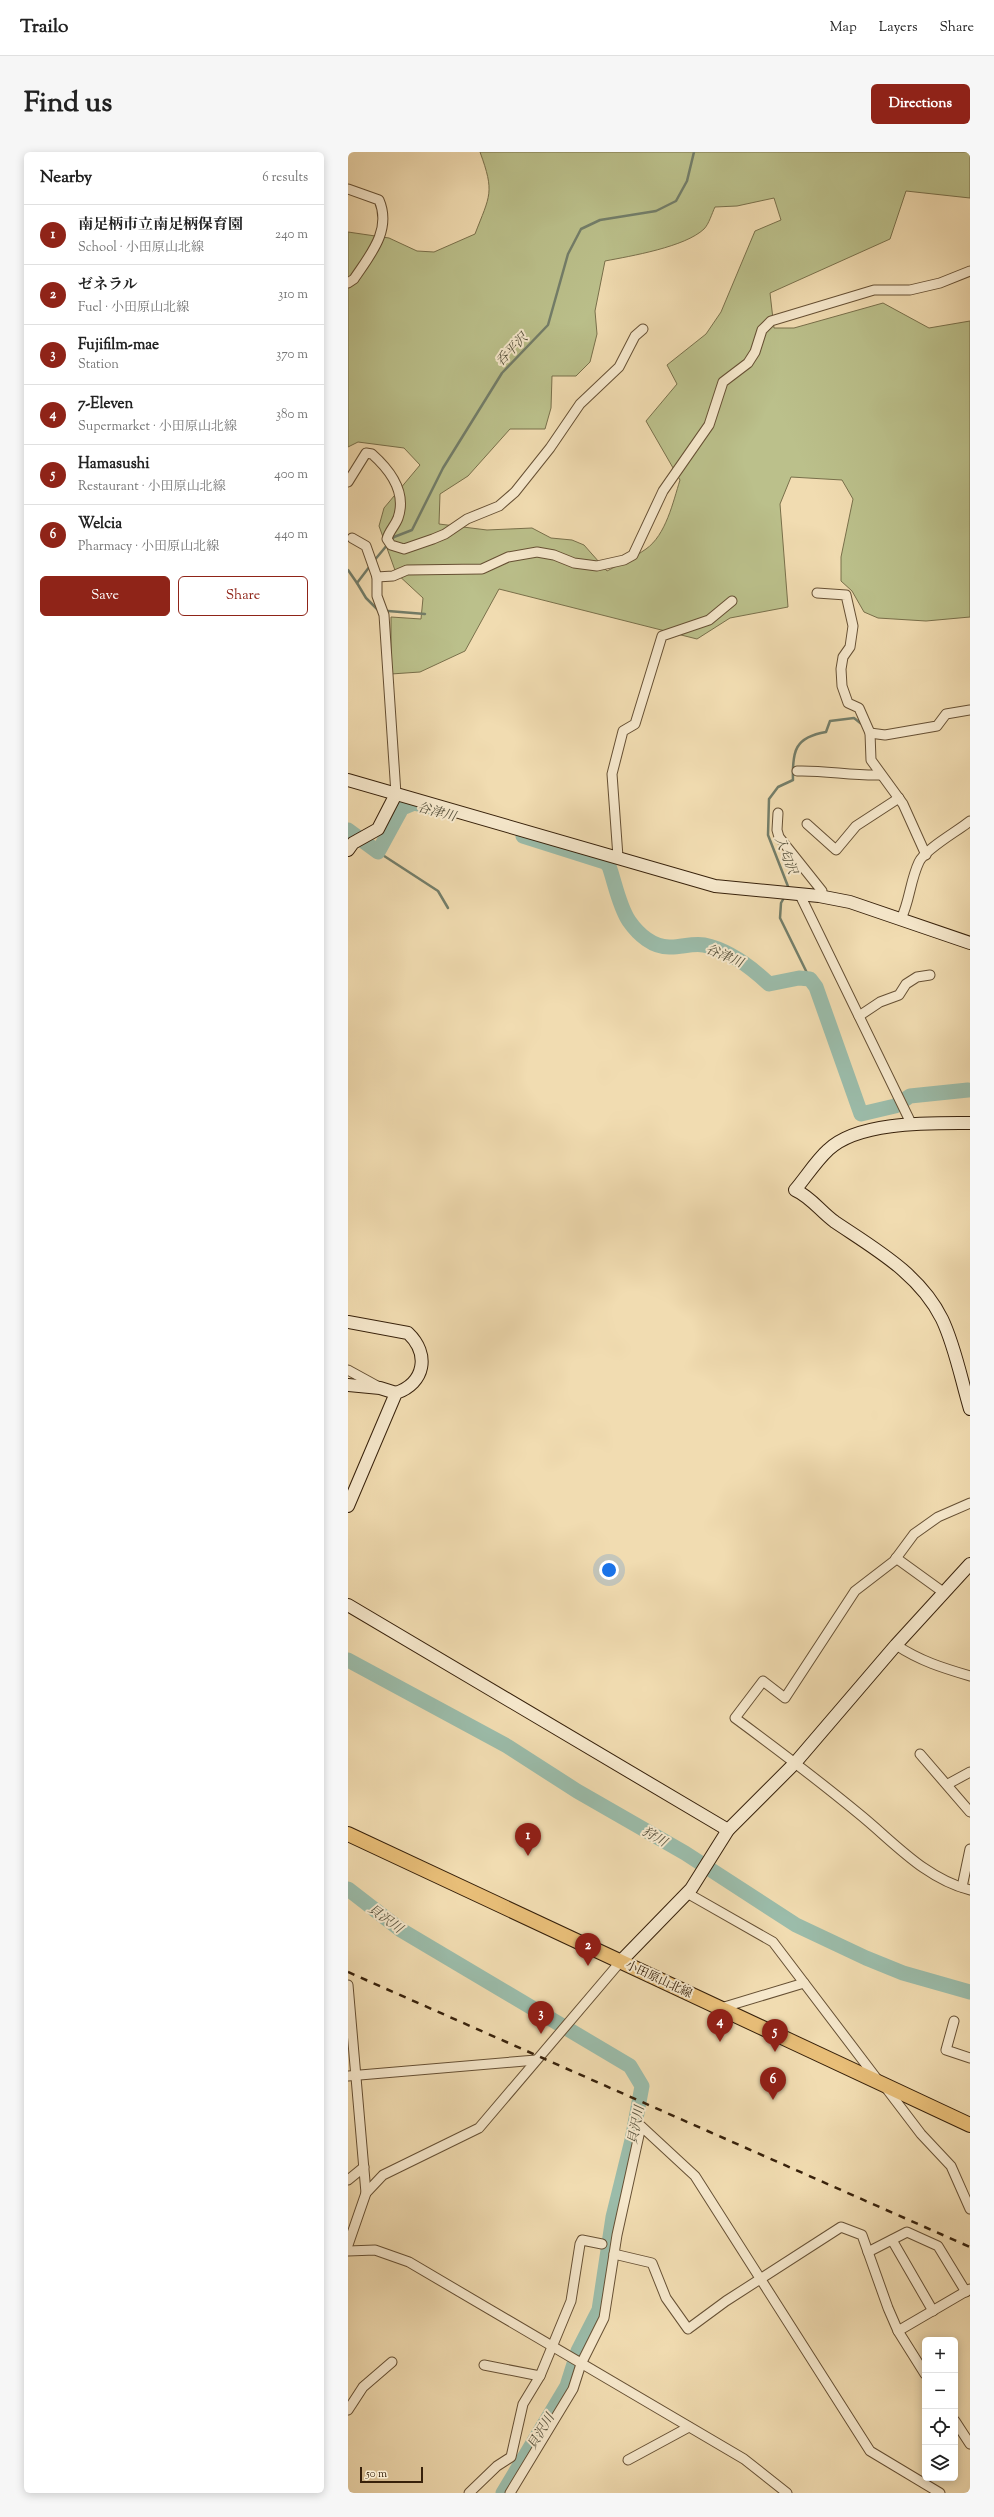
<!DOCTYPE html>
<meta charset="utf-8">
<style>
body{margin:0;font-family:"Sorts Mill Goudy","Noto Serif JP",serif;background:#f6f6f6;color:#222}
.controls{position:absolute;right:12px;bottom:12px;display:grid;overflow:hidden;border-radius:6px;box-shadow:0 2px 10px #0003}
.controls button{width:36px;height:36px;display:grid;place-items:center;padding:0;border:0;border-bottom:1px solid #e0e0e0;background:#fff;color:#222;font:20px sans-serif}
.scale{position:absolute;left:12px;bottom:10px;width:63px;box-sizing:border-box;padding-left:4px;border:2px solid #37210b;border-top:0;font-size:11px;line-height:14px;white-space:nowrap;color:#37210b;-webkit-text-stroke:3px #f6e8cc;paint-order:stroke}
.you{position:absolute;left:261px;top:1418px;width:14px;height:14px;margin:-10px;border:3px solid #fff;border-radius:50%;background:#1a73e8;box-shadow:0 0 0 6px #1a73e833}
.badge{display:grid;place-items:center;width:26px;height:26px;border-radius:50%;background:#8f2418;color:#fff;font-size:13px;font-weight:700}
.pin{position:absolute;translate:-50% -33px;filter:drop-shadow(0 1px 2px #0008)}
.pin::after{content:'';position:absolute;top:21px;width:14px;height:12px;background:inherit;clip-path:polygon(0 0,100% 0,50% 100%)}
.list{margin:0;padding:0;list-style:none}
h2{display:flex;justify-content:space-between;align-items:center;height:52px;margin:0;padding:0 16px;font-size:17px}
h2 small{font-size:13px;font-weight:400;color:#767676}
.list li{display:grid;grid-template-columns:26px 1fr auto;gap:12px;align-items:center;box-sizing:border-box;height:60px;padding:0 16px;border-top:1px solid #e0e0e0}
.list b{display:block;font-size:15px;white-space:nowrap}
.list p{margin:0;font-size:13px;white-space:nowrap;color:#767676}
.list em{font-size:13px;font-style:normal;color:#767676}
.actions{display:flex;gap:8px;padding:12px 16px}
.actions a{flex:1;padding:9px 0;border:1px solid #8f2418;border-radius:6px;text-align:center;font-size:14px;color:#8f2418}
.actions .main{background:#8f2418;color:#fff}
.icon{flex:none;width:22px;height:22px;fill:none;stroke:currentColor;stroke-width:2;stroke-linecap:round;stroke-linejoin:round}
.map{position:relative;flex:none;width:622px;height:2341px;overflow:hidden;border-radius:6px}
header{display:flex;align-items:center;gap:24px;box-sizing:border-box;height:56px;padding:0 20px;background:#fff;border-bottom:1px solid #e0e0e0}
header strong{font-size:19px}
nav{display:flex;gap:22px;margin-inline-start:auto;font-size:14px}
.intro{display:flex;align-items:center;justify-content:space-between;box-sizing:border-box;height:96px;padding:0 24px}
h1{margin:0;font-size:28px}
.button{padding:10px 18px;border-radius:6px;background:#8f2418;color:#fff;font-size:14px;font-weight:700}
main{display:flex;gap:24px;padding:0 24px}
aside{flex:1;background:#fff;border-radius:6px;box-shadow:0 2px 10px #0003}
.map>svg:first-child{display:block}
.green{fill:#bbc08b;stroke:#79704b;fill-rule:evenodd}
.lines{fill:none;stroke-linecap:round;stroke-linejoin:round}
.stream{stroke:#737e6a;stroke-width:2.5}
.river{stroke:#9bbcaa;stroke-width:15}
.street-casing{stroke:#665034;stroke-width:11}
.secondary-casing{stroke:#37210b;stroke-width:14}
.primary-casing{stroke:#37210b;stroke-width:16}
.street{stroke:#f6e8cc;stroke-width:9}
.secondary{stroke:#f6e8cc;stroke-width:12}
.primary{stroke:#e8be78;stroke-width:14}
.rail{stroke:#37210b;stroke-width:2.5;stroke-dasharray:7 7;stroke-linecap:butt}
.labels{text-anchor:middle;stroke-width:4;stroke-linejoin:round;paint-order:stroke}
.street-label{font-size:12px;fill:#37210b;stroke:#f6e8cc}
.water-label{font-size:13px;font-style:italic;fill:#55503b;stroke:#f6e8cc}
</style>
<header>
<strong>Trailo</strong>
<nav><a>Map</a><a>Layers</a><a>Share</a></nav>
</header>
<div class="intro"><h1>Find us</h1><a class="button">Directions</a></div>
<main>
<aside>
<h2>Nearby<small>6 results</small></h2>
<ul class="list">
<li><span class="badge">1</span><div><b>南足柄市立南足柄保育園</b><p>School · 小田原山北線</p></div><em>240 m</em></li>
<li><span class="badge">2</span><div><b>ゼネラル</b><p>Fuel · 小田原山北線</p></div><em>310 m</em></li>
<li><span class="badge">3</span><div><b>Fujifilm-mae</b><p>Station</p></div><em>370 m</em></li>
<li><span class="badge">4</span><div><b>7-Eleven</b><p>Supermarket · 小田原山北線</p></div><em>380 m</em></li>
<li><span class="badge">5</span><div><b>Hamasushi</b><p>Restaurant · 小田原山北線</p></div><em>400 m</em></li>
<li><span class="badge">6</span><div><b>Welcia</b><p>Pharmacy · 小田原山北線</p></div><em>440 m</em></li>
</ul>
<div class="actions"><a class="main">Save</a><a>Share</a></div>
</aside>
<div class="map">
<svg width="622" height="2341" viewBox="0 0 622 2341">
<rect width="100%" height="100%" fill="#f1dcb1"/>
<filter id="stains"><feTurbulence type="fractalNoise" baseFrequency=".005" numOctaves="4"/><feColorMatrix values="0 0 0 0 .2 0 0 0 0 .09 0 0 0 0 .02 0 0 0 .5 -.17"/></filter>
<radialGradient id="worn" r=".72"><stop offset=".6" stop-color="#630" stop-opacity="0"/><stop offset="1" stop-color="#630" stop-opacity=".3"/></radialGradient>
<path class="green" d="M132,0H622V46L558,39L542,87L422,141L426,176H446L535,151L581,176L622,169V465L578,469L530,466L516,460L504,439L493,429V405L505,347L494,328L443,325L432,352L440,455L382,466L349,487L151,437L117,499L72,520L43,522V465L73,467L75,446L48,421L31,374L36,356L72,313L56,296L10,290L0,295V80L41,86L69,99L86,100L127,82C142,43 147,41 132,0ZM426,46L433,68L407,79L373,160L358,182L319,213L329,232L298,269L332,328C325,350 318,383 298,397C286,406 272,412 259,419L236,393L224,388L203,386L184,376L139,378L91,372L92,342L120,324L162,277H197L203,256L204,224H228L242,210L249,182L247,159L257,109C283,104 337,95 356,77C361,72 364,61 367,55L389,54Z"/>
<g class="lines">
<g class="stream">
<path d="M43,388L46,385L64,378L95,316L154,221L200,173L220,102L233,77L252,68L308,59L328,49L339,29L346,0"/>
<path d="M25,410L40,392"/>
<path d="M0,418L9,431L22,414"/>
<path d="M9,431L18,446L31,459"/>
<path d="M40,459L77,462"/>
<path d="M30,700L90,739L100,756"/>
<path d="M441,737L420,683L421,647L430,635L445,628C444,599 447,585 478,580L482,569L506,566L516,574"/>
<path d="M437,744L433,751L432,766L462,827"/>
</g>
<g class="river">
<path d="M0,678L30,700L54,656L66,651L82,655"/>
<path d="M175,684L257,710L261,714C267,731 271,754 281,769C290,782 305,796 323,795C334,795 345,791 356,793C381,798 403,815 421,832L451,826L462,827L468,835L513,962L547,954L562,944L620,938"/>
<path d="M0,1508L159,1594L229,1639L337,1701L448,1773L518,1806L555,1821L622,1840"/>
<path d="M0,1737L53,1778L282,1914L294,1934L284,1988L265,2065L251,2158L230,2199L219,2234L155,2341"/>
</g>
<g class="street-casing">
<g id="street">
<path d="M0,37L31,48C44,78 22,103 6,127L0,131"/>
<path d="M0,330L18,301L24,302C42,318 59,340 50,366C47,374 41,379 39,387L43,393L56,397L85,387L97,382L119,367L151,354L167,340L202,296L232,252L271,215L287,184L295,177"/>
<path d="M4,386L18,394L29,425"/>
<path d="M469,441L498,443L505,474L502,495L495,505L493,517L494,534L500,551L511,556L522,581L523,608L555,652L578,703"/>
<path d="M522,581L537,583L589,574L598,562L622,558"/>
<path d="M449,619C477,618 504,624 533,623"/>
<path d="M48,642L36,463L29,444V425L45,424L59,418L134,417L160,405L189,400L206,403L226,411L249,414L276,408L285,403L315,339L361,273L375,230L400,211L407,200L414,178L423,169L526,138H562L592,131L622,119"/>
<path d="M430,661L429,678L431,685L474,739V745"/>
<path d="M459,672L488,698L508,674L551,646"/>
<path d="M270,705L264,622L275,579L287,572L314,484L361,468L384,449"/>
<path d="M452,743L563,971"/>
<path d="M553,767C562,748 562,729 571,710C577,697 610,679 622,669"/>
<path d="M511,864L532,850L551,843L558,832L569,825L582,823"/>
<path d="M0,1218L31,1235"/>
<path d="M622,1351L590,1365L566,1382L546,1409L507,1439L437,1546L415,1529L387,1566C429,1597 470,1628 510,1661C546,1690 576,1726 622,1738"/>
<path d="M548,1406L595,1440"/>
<path d="M548,1493C572,1509 595,1516 622,1524"/>
<path d="M572,1602L622,1660"/>
<path d="M600,1632L622,1620"/>
<path d="M614,1735L622,1697"/>
<path d="M339,1741L425,1790L529,1927"/>
<path d="M0,1833L18,2041"/>
<path d="M373,1856L456,1831"/>
<path d="M606,1869L598,1898L622,1906"/>
<path d="M0,1924L188,1908"/>
<path d="M538,1936L573,1982L603,2014L622,2057"/>
<path d="M0,2028L16,2015"/>
<path d="M544,2088L585,2159"/>
<path d="M0,2093L18,2041L35,2023L131,1976L273,1809"/>
<path d="M0,2099L27,2098L61,2110L396,2307L439,2341"/>
<path d="M520,2100L559,2080L590,2094L618,2140"/>
<path d="M266,2102L304,2111L318,2146L340,2177L378,2149L493,2075L514,2083L540,2156L550,2179L577,2222"/>
<path d="M550,2179L622,2137"/>
<path d="M136,2213L192,2224"/>
<path d="M0,2258L15,2235L44,2210"/>
<path d="M607,2269L622,2292"/>
<path d="M280,2308L341,2275"/>
<path d="M121,2341L149,2314L163,2305L175,2252L192,2224L223,2149L232,2092L234,2088L254,2092"/>
<path d="M162,2341L225,2237L233,2212L256,2166L269,2083L293,1974L347,2024L522,2299L592,2341"/>
</g>
</g>
<g class="secondary-casing">
<g id="secondary">
<path d="M0,628L367,734L471,744L502,750L622,791"/>
<path d="M0,698L5,691L30,677L48,642"/>
<path d="M622,971C583,971 510,969 480,998C468,1009 458,1025 447,1038C463,1045 473,1060 487,1070C527,1097 572,1122 594,1167C607,1194 613,1227 622,1257"/>
<path d="M0,1170L60,1181C82,1202 77,1231 48,1241L0,1354"/>
<path d="M0,1233L32,1236L48,1241"/>
<path d="M0,1453L380,1678"/>
<path d="M273,1809L343,1737L380,1678L447,1611L548,1493L622,1412"/>
</g>
</g>
<g class="primary-casing">
<path id="primary" d="M0,1682L622,1973"/>
</g>
<use href="#street" class="street"/>
<use href="#secondary" class="secondary"/>
<use href="#primary" class="primary"/>
<path class="rail" d="M0,1820L622,2095"/>
</g>
<g class="labels">
<g class="street-label">
<text transform="translate(311 1827) rotate(25)" y="4">小田原山北線</text>
</g>
<g class="water-label">
<text transform="translate(163 197) rotate(-46)" y="5">呑平沢</text>
<text transform="translate(89 659) rotate(15)" y="5">谷津川</text>
<text transform="translate(439 703) rotate(69)" y="5">入匂沢</text>
<text transform="translate(377 803) rotate(23)" y="5">谷津川</text>
<text transform="translate(307 1684) rotate(30)" y="5">狩川</text>
<text transform="translate(38 1766) rotate(36)" y="5">貝沢川</text>
<text transform="translate(287 1973) rotate(-79)" y="5">貝沢川</text>
<text transform="translate(192 2279) rotate(-59)" y="5">貝沢川</text>
</g>
</g>
<rect width="100%" height="100%" filter="url(#stains)"/>
<rect width="100%" height="100%" fill="url(#worn)"/>
</svg>
<div class="controls">
<button>+</button>
<button>−</button>
<button><svg class="icon" aria-label="locate" viewBox="0 0 24 24"><circle cx="12" cy="12" r="6"/><path d="M12 2v4M12 18v4M2 12h4M18 12h4"/></svg></button>
<button><svg class="icon" aria-label="layers" viewBox="0 0 24 24"><path d="M12 4l9 5-9 5-9-5zM3 14l9 5 9-5"/></svg></button>
</div>
<div class="scale">50 m</div>
<div class="you"></div>
<div class="pin badge" style="left:180px;top:1704px">1</div>
<div class="pin badge" style="left:240px;top:1814px">2</div>
<div class="pin badge" style="left:193px;top:1882px">3</div>
<div class="pin badge" style="left:372px;top:1890px">4</div>
<div class="pin badge" style="left:427px;top:1900px">5</div>
<div class="pin badge" style="left:425px;top:1948px">6</div>
</div>
</main>
